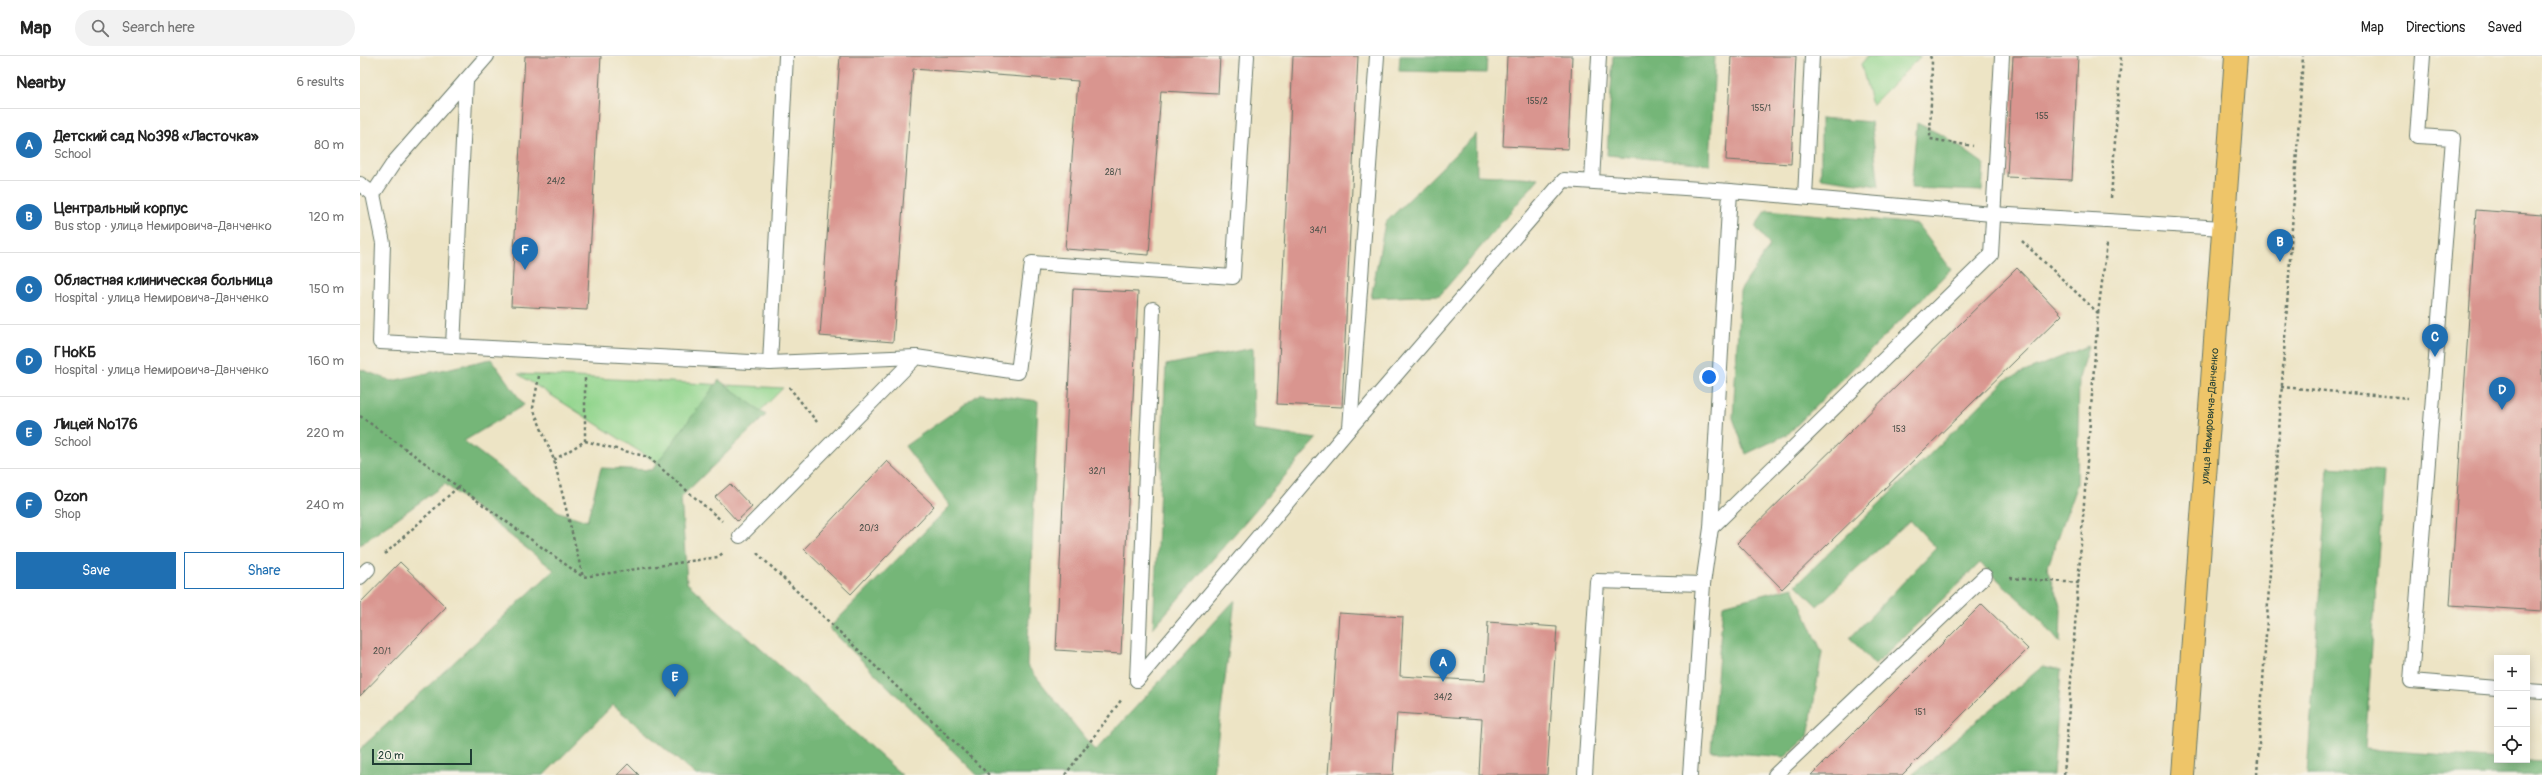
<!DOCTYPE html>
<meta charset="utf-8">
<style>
body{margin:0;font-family:Pangolin,sans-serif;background:#f2f2f2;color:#222}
.controls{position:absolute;right:12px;bottom:12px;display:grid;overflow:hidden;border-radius:0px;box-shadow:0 2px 10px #0003}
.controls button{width:36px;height:36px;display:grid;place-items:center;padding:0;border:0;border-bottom:1px solid #e0e0e0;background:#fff;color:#222;font:20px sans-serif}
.scale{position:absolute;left:12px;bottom:10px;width:100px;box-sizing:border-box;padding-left:4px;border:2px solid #1f3d34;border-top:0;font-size:11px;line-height:14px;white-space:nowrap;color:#1f3d34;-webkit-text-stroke:3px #f7f3e8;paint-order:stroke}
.you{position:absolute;left:1349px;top:321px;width:14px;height:14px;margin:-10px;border:3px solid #fff;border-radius:50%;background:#1a73e8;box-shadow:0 0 0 6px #1a73e833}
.badge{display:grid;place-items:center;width:26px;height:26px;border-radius:50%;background:#1f6fb2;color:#fff;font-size:13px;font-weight:700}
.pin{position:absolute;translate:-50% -33px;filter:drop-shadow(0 1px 2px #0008)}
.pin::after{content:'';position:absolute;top:21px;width:14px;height:12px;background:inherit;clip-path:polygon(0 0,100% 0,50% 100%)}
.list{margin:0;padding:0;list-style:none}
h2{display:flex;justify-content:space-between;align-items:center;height:52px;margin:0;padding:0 16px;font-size:17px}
h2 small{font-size:13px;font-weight:400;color:#767676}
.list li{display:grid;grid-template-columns:26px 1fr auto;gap:12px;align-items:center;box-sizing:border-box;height:72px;padding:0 16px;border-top:1px solid #e0e0e0}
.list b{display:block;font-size:15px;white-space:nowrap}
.list p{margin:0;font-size:13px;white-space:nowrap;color:#767676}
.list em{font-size:13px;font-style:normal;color:#767676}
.actions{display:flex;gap:8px;padding:12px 16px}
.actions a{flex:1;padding:9px 0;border:1px solid #1f6fb2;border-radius:0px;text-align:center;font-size:14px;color:#1f6fb2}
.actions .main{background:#1f6fb2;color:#fff}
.icon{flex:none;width:22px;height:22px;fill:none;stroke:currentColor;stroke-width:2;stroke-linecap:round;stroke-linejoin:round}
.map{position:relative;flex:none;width:2182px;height:719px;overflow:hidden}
header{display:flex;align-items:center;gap:24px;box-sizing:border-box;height:56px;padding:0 20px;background:#fff;border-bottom:1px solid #e0e0e0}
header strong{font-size:19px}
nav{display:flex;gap:22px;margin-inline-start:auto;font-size:14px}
.search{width:280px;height:36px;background:#f2f2f2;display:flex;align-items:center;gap:10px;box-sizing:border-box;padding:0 14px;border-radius:22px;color:#767676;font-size:15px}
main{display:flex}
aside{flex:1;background:#fff}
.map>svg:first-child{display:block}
.green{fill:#92d58d;stroke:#588960}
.forest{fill:#75b678;stroke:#4a7a56}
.building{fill:#d9958f}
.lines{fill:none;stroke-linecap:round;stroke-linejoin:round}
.lane-casing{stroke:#677767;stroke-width:16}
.primary-casing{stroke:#677767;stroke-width:24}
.path{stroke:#677767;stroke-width:2.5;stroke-dasharray:3 3;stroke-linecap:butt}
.lane{stroke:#fff;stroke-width:14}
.primary{stroke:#eec569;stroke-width:22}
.labels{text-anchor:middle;stroke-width:4;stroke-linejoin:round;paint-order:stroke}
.number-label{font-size:9px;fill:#4e534b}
.street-label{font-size:11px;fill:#1f3d34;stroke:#f7f3e8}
</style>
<header>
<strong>Map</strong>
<div class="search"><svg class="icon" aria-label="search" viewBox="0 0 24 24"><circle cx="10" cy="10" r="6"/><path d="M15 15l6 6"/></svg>Search here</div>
<nav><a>Map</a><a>Directions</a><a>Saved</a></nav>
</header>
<main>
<aside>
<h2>Nearby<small>6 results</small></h2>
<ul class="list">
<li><span class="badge">A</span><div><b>Детский сад №398 «Ласточка»</b><p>School</p></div><em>80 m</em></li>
<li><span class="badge">B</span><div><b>Центральный корпус</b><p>Bus stop · улица Немировича-Данченко</p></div><em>120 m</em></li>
<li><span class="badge">C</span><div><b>Областная клиническая больница</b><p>Hospital · улица Немировича-Данченко</p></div><em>150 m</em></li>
<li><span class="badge">D</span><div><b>ГНоКБ</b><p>Hospital · улица Немировича-Данченко</p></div><em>160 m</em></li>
<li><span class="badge">E</span><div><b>Лицей №176</b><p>School</p></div><em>220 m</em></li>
<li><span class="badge">F</span><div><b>Ozon</b><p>Shop</p></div><em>240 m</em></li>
</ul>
<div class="actions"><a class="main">Save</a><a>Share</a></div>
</aside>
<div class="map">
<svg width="2182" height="719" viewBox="0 0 2182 719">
<rect width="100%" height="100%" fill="#f7f3e8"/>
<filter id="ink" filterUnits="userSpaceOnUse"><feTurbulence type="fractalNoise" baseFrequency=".025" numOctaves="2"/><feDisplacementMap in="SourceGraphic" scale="8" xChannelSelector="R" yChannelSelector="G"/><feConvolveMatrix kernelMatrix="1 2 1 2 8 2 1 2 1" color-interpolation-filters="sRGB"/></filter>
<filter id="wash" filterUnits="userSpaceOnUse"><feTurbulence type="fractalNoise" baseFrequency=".012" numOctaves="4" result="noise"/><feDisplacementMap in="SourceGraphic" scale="16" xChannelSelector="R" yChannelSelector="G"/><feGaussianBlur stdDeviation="0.9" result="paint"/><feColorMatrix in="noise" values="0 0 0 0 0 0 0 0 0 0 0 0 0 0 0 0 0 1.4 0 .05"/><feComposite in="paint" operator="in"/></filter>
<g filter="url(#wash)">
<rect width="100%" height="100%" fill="#ede4c5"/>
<g class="green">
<path d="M1508,0H1560V1L1512,49L1501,8Z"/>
<path d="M158,318L423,332L329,427Z"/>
</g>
<g class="forest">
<path d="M1040,0H1127L1126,17L1039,15Z"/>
<path d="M1253,0H1355L1350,108L1247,99Z"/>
<path d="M1461,62L1511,66L1519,130L1461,122Z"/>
<path d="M1557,67L1586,81L1624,108L1622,135L1551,132Z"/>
<path d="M1116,78L1117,119L1179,122L1080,239L1011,242L1025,167Z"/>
<path d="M1407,154L1557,168L1591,213L1428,378L1386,398L1373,362L1380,235L1410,190L1395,170Z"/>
<path d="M1728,290L1719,322L1717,428L1687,513L1701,552L1700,587L1677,560L1620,507L1515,609L1490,582L1576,492L1550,464L1457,550L1436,529L1647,323Z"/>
<path d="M893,292L894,374L957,383L793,572L806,309Z"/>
<path d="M131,303L164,349L104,385L199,456L227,465L241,412L292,414L359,324L406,359L321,441L327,527L542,719H336L253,649L184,719H0V693L194,514L85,428L0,489V313L32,325Z"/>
<path d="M621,337L678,345L667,609L735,695L875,544L853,719H617L469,572L590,450L545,390Z"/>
<path d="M1968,411L2024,415L2005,693L2182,706V719H1947Z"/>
<path d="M1433,531L1462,596L1448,681L1425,701L1351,695L1363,549Z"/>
<path d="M1683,610L1701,614L1693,719H1552Z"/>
</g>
<g id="blocks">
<g class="building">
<path d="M165,0H241L227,254L151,250Z"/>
<path d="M480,0H860L858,38L801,35L789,199L705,193L718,25L553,13L533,286L460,280Z"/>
<path d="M933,0H998L982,351L917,348Z"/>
<path d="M1147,0H1212L1208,93L1143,90Z"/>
<path d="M1371,0H1436L1431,108L1366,104Z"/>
<path d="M1653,0H1718L1712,124L1647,121Z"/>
<path d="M2116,154L2182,159V555L2090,549Z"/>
<path d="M1657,212L1702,259L1422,533L1377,487Z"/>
<path d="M713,233L778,236L761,598L696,594Z"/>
<path d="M527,405L574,450L491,538L444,493Z"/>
<path d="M370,428L392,451L377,465L355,441Z"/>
<path d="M40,506L86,551L0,640V547Z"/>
<path d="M1622,548L1668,593L1542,719H1451Z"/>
<path d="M979,557L1043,561L1040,620L1125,625L1128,566L1197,571L1187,719H1119L1122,663L1037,657L1033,719H968Z"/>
<path d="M268,708L279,719H257Z"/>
</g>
</g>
</g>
<g filter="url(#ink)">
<use href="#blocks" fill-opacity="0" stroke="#677767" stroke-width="1"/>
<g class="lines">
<g class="lane-casing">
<g id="lane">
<path d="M2063,0L2057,80L2093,82L2051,625L2137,632"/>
<path d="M1232,125L1239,0"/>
<path d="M0,128L13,138L35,105L127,0"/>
<path d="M13,138L23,187L20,286L410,307L426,0"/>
<path d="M1445,141L1452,0"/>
<path d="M93,290L106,24"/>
<path d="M410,307L556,301L658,316L672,207L873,221L887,0"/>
<path d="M990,372L1017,0"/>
<path d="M1351,472L1631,199L1642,0"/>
<path d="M380,480L556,301"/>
<path d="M0,521L8,513"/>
<path d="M777,624L990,372L1204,124L1370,135"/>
<path d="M777,624L793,253"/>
<path d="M2167,635L2182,636"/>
<path d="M1225,719L1237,525L1343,528"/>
<path d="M1330,719L1343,528L1351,472L1370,135L1632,158L1863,172"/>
<path d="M1415,719L1625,520"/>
</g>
</g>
<g class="primary-casing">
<g id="primary">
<path id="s1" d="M1823,719L1876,0"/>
</g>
</g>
<g class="path">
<path d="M1570,0L1572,5L1570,83L1613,90"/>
<path d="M1751,142L1761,0"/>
<path d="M1662,185L1738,257L1704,719"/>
<path d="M1738,257L1747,188"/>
<path d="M179,320L173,352L194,404L223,521"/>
<path d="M429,331L457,366"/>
<path d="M1921,331L2048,342"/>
<path d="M0,360L223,521L358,501L364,496"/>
<path d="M225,385L288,401L362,465"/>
<path d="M194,404L225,385V322"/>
<path d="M397,497L629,719"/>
<path d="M25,498L98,431"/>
<path d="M1650,522L1719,527"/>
<path d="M705,719L762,643"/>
<path d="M1897,719L1943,0"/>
</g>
<use href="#lane" class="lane"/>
<use href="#primary" class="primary"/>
</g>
</g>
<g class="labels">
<g class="number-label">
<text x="1177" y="48">155/2</text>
<text x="1401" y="55">155/1</text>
<text x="1682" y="63">155</text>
<text x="753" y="119">28/1</text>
<text x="196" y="128">24/2</text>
<text x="958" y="177">34/1</text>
<text x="1539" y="376">153</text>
<text x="737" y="418">32/1</text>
<text x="509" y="475">20/3</text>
<text x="22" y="598">20/1</text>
<text x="1083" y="644">34/2</text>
<text x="1560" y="659">151</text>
</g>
<g class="street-label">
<text dy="4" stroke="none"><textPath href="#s1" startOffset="360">улица Немировича-Данченко</textPath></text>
</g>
</g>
</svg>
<div class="controls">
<button>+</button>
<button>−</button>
<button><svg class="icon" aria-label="locate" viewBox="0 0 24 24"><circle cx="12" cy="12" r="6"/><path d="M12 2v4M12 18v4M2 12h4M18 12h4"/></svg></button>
</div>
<div class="scale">20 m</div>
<div class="you"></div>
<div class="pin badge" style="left:1083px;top:626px">A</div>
<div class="pin badge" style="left:1920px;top:206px">B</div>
<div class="pin badge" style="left:2075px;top:301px">C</div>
<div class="pin badge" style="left:2142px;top:354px">D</div>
<div class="pin badge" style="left:315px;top:641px">E</div>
<div class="pin badge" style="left:165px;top:214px">F</div>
</div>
</main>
